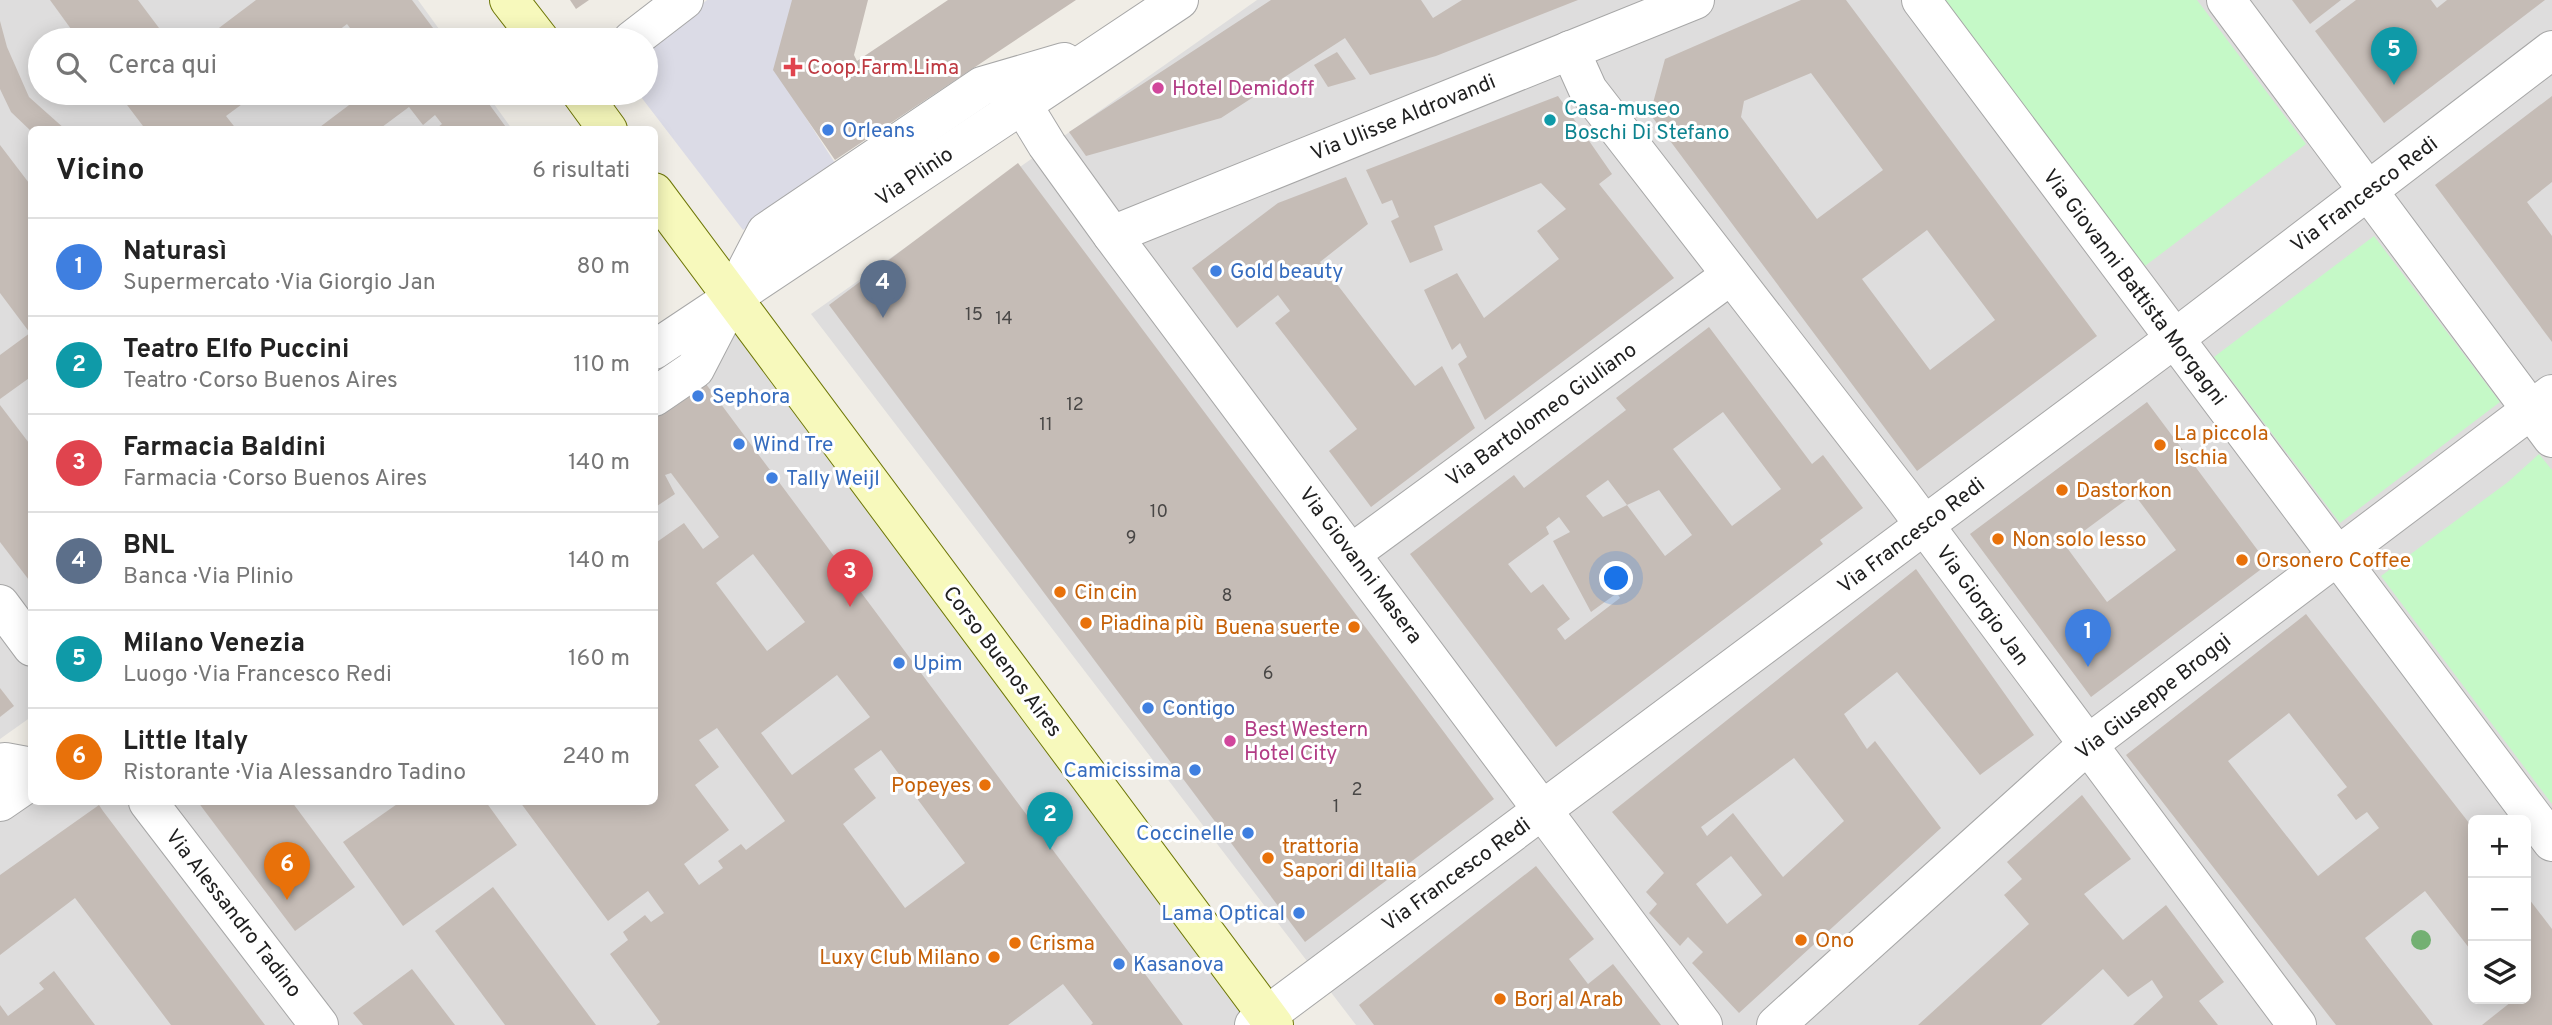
<!DOCTYPE html>
<html lang="it">
<meta charset="utf-8">
<style>
body{margin:0;font-family:Overpass,sans-serif;background:#f2f2f2;color:#222}
.controls{position:absolute;right:21px;bottom:21px;display:grid;overflow:hidden;border-radius:10px;box-shadow:0 4px 18px #0003}
.controls button{width:63px;height:63px;display:grid;place-items:center;padding:0;border:0;border-bottom:2px solid #e0e0e0;background:#fff;color:#222;font:35px sans-serif}
.you{position:absolute;left:1617px;top:579px;width:24px;height:24px;margin:-18px;border:5px solid #fff;border-radius:50%;background:#1a73e8;box-shadow:0 0 0 10px #1a73e833}
.badge{display:grid;place-items:center;width:46px;height:46px;border-radius:50%;background:#cc0309;color:#fff;font-size:23px;font-weight:700}
.pin{position:absolute;translate:-50% -58px;filter:drop-shadow(0 2px 4px #0008)}
.pin::after{content:'';position:absolute;top:37px;width:24px;height:21px;background:inherit;clip-path:polygon(0 0,100% 0,50% 100%)}
.list{margin:0;padding:0;list-style:none}
h2{display:flex;justify-content:space-between;align-items:center;height:91px;margin:0;padding:0 28px;font-size:30px}
h2 small{font-size:23px;font-weight:400;color:#767676}
.list li{display:grid;grid-template-columns:46px 1fr auto;gap:21px;align-items:center;box-sizing:border-box;height:98px;padding:0 28px;border-top:2px solid #e0e0e0}
.list b{display:block;font-size:26px;white-space:nowrap}
.list p{margin:0;font-size:23px;white-space:nowrap;color:#767676}
.list em{font-size:23px;font-style:normal;color:#767676}
.icon{flex:none;width:38px;height:38px;fill:none;stroke:currentColor;stroke-width:2;stroke-linecap:round;stroke-linejoin:round}
.map{position:relative;flex:none;width:2552px;height:1025px;overflow:hidden}
.search{position:absolute;background:#fff;box-shadow:0 4px 18px #0003;left:28px;top:28px;width:630px;height:77px;display:flex;align-items:center;gap:18px;box-sizing:border-box;padding:0 24px;border-radius:38px;color:#767676;font-size:26px}
.panel{position:absolute;background:#fff;box-shadow:0 4px 18px #0003;left:28px;top:126px;width:630px;height:679px;border-radius:10px}
.map>svg:first-child{display:block}
.residential{fill:#dedddd;fill-rule:evenodd}
.park{fill:#c5f9c7}
.plaza{fill:#dbdbe6}
.building{fill:#c5bcb6;fill-rule:evenodd}
.lines{fill:none;stroke-linecap:round;stroke-linejoin:round}
.minor-casing{stroke:#a7a7a7;stroke-width:40}
.tertiary-casing{stroke:#a7a7a7;stroke-width:40}
.secondary-casing{stroke:#6e7707;stroke-width:40}
.minor{stroke:#fff;stroke-width:38}
.tertiary{stroke:#fff;stroke-width:38}
.secondary{stroke:#f7f9bc;stroke-width:38}
.tree{fill:#73b072}
.health-dot{fill:#e0444e;stroke:#fff;stroke-width:2.5}
.hotel-dot{fill:#d1479c;stroke:#fff;stroke-width:2.5}
.culture-dot{fill:#0f9aa8;stroke:#fff;stroke-width:2.5}
.shop-dot{fill:#3f7fe0;stroke:#fff;stroke-width:2.5}
.food-dot{fill:#e8710a;stroke:#fff;stroke-width:2.5}
.labels{text-anchor:middle;stroke-width:6;stroke-linejoin:round;paint-order:stroke}
.number-label{font-size:18px;fill:#494746}
.health-label{font-size:21px;fill:#be3a42;stroke:#fff;text-anchor:start}
.hotel-label{font-size:21px;fill:#b23c85;stroke:#fff;text-anchor:start}
.culture-label{font-size:21px;fill:#0d838f;stroke:#fff;text-anchor:start}
.street-label{font-size:21px;fill:#202020;stroke:#fff}
.shop-label{font-size:21px;fill:#366cbe;stroke:#fff;text-anchor:start}
.food-label{font-size:21px;fill:#c56008;stroke:#fff;text-anchor:start}
</style>
<div class="map">
<svg width="2552" height="1025" viewBox="0 0 2552 1025">
<rect width="100%" height="100%" fill="#f0ede6"/>
<g class="residential">
<path d="M0,0H418L447,40H40V93H486L512,129L32,130L31,717L0,739Z"/>
<path d="M1257,0H2552V1025H1356L811,314ZM2473,820H2526V999H2473Z"/>
<path d="M737,305L1270,1025H0V818L32,802H654L655,401Z"/>
</g>
<g class="park">
<path d="M1945,0H2197L2306,144L2145,266Z"/>
<path d="M2374,236L2500,402L2340,523L2214,357Z"/>
<path d="M2539,454L2552,470V804L2381,576L2508,482Z"/>
</g>
<path class="plaza" d="M707,0H796L777,73L835,163L743,230L638,93H646V49Z"/>
<g class="building">
<path d="M50,0H138L168,40H79Z"/>
<path d="M256,0H412L442,40H359L347,24L326,40H203Z"/>
<path d="M570,0H589L576,9Z"/>
<path d="M792,0H868L854,55L857,61L948,0H1076L835,160L773,70Z"/>
<path d="M1271,0H1421L1433,18L1462,0H1578L1436,56L1370,75L1345,38L1221,118L1086,156L1069,132Z"/>
<path d="M1801,0H1846L2097,336L1917,471L1650,114L1665,59ZM1811,73L1883,170L1817,219L1741,117L1744,101ZM1927,230L1995,320L1930,370L1862,279Z"/>
<path d="M2292,0H2341L2310,24Z"/>
<path d="M2356,0H2431L2437,8L2447,0H2545L2384,123L2315,31Z"/>
<path d="M0,21L7,47L29,97L66,130L32,132L11,112L0,89Z"/>
<path d="M1337,52L1356,79L1328,87L1314,65Z"/>
<path d="M118,93H257L226,116L237,130H146Z"/>
<path d="M365,93H481L508,130H434L442,124L435,115L423,125L409,107L378,130H316Z"/>
<path d="M1558,96L1612,174L1599,184L1674,278L1485,420L1458,364L1467,357L1460,343L1452,350L1424,290L1457,273L1484,318L1559,259L1537,231L1566,209L1541,183L1434,226L1443,250L1410,263L1391,221L1399,217L1392,200L1382,204L1366,170Z"/>
<path d="M2552,96V182L2527,202L2552,236V342L2435,185Z"/>
<path d="M0,145L32,187V376L0,399V355L30,333L0,293Z"/>
<path d="M1018,163L1494,799L1305,942L829,305Z"/>
<path d="M1346,177L1368,224L1320,262L1415,386L1442,366L1475,428L1371,507L1329,451L1357,429L1275,323L1290,311L1278,295L1237,328L1192,268L1278,203Z"/>
<path d="M1709,327L1812,464L1823,455L1863,508L1820,540L1823,544L1556,747L1410,554L1514,475L1524,488L1626,410L1616,398ZM1723,412L1781,489L1732,526L1673,449ZM1608,480L1627,505L1659,490L1692,535L1665,556L1627,505L1603,517L1586,496ZM1559,517L1570,532L1553,541L1591,612L1617,593L1620,598L1565,640L1557,629L1570,619L1543,584L1531,593L1508,564L1549,534L1546,527Z"/>
<path d="M703,380L1183,1025H1091L1093,1023L1063,984L1008,1025H656L660,1022L610,954L628,940L623,932L645,915L651,922L664,913L648,891L608,921L520,802H654V544L684,523L703,549L719,537L671,473L665,475L675,494L654,508V414ZM753,554L805,622L767,651L716,583ZM837,675L870,717L792,775L761,733ZM717,728L785,821L746,850L741,844L718,861L723,868L699,885L684,864L729,830L695,785L719,767L699,740ZM881,750L965,863L905,908L843,824L876,798L854,769Z"/>
<path d="M2147,402L2268,564L2091,697L1970,534ZM2134,494L2176,550L2107,602L2065,545Z"/>
<path d="M0,405L32,447V584L0,542Z"/>
<path d="M1916,569L2034,735L1980,775L1897,672L1844,714L1867,749L1875,741L1941,828L1739,1013L1692,963L1703,952L1688,937L1680,946L1649,913L1657,904L1646,892L1664,873L1612,812ZM1794,758L1844,821L1783,877L1733,813L1707,836L1701,827ZM1731,856L1762,895L1727,924L1696,884Z"/>
<path d="M2306,614L2473,828V953L2425,891L2365,938L2433,1025H2336L2126,755ZM2289,713L2347,787L2337,795L2356,820L2367,812L2379,828L2318,876L2228,761Z"/>
<path d="M0,688L14,706L0,717Z"/>
<path d="M2082,795L2131,859L2084,894L2123,940L2166,905L2224,982L2199,1001L2218,1025H2133L2163,997L2152,980L2128,997L2103,969L2041,1025H1918L2029,924L2004,895L2022,879L2007,862Z"/>
<path d="M198,802H292L355,887L295,931Z"/>
<path d="M400,802H486L517,845L403,926L343,842Z"/>
<path d="M99,805L103,811L265,1025H171L75,898L0,955V875Z"/>
<path d="M1536,866L1594,939L1569,959L1588,984L1613,964L1661,1025H1374L1359,1005Z"/>
<path d="M493,887L596,1025H505L435,931Z"/>
<path d="M2526,895L2552,929V1025H2482L2511,1002L2509,999H2526Z"/>
<path d="M412,969L455,1025H363L353,1013Z"/>
<path d="M54,971L95,1025H0V1005L8,1016L44,989L39,983Z"/>
</g>
<g class="lines">
<g class="minor-casing">
<g id="minor">
<path d="M1921,0L2552,842"/>
<path d="M2226,0L2552,438"/>
<path d="M632,40L684,0"/>
<path d="M1570,50L1588,90L1902,495L2297,1025"/>
<path d="M1022,104L1047,145L1112,235L1703,1025"/>
<path d="M1112,235L1695,0"/>
<path d="M1352,553L1731,275"/>
<path d="M0,604L32,647"/>
<path d="M148,802L319,1025"/>
<path d="M1254,1025L2174,339L2552,50"/>
<path d="M1776,1025L2087,745L2552,394"/>
</g>
</g>
<g class="tertiary-casing">
<g id="tertiary">
<path d="M654,350L1179,0"/>
<path d="M654,397L695,369L766,232L982,86L1064,62"/>
<path d="M0,766L5,762L32,767"/>
<path d="M0,802L32,780"/>
</g>
</g>
<g class="secondary-casing">
<g id="secondary">
<path d="M509,0L540,40"/>
<path d="M581,93L608,130"/>
<path d="M654,192L1274,1025"/>
</g>
</g>
<use href="#minor" class="minor"/>
<use href="#tertiary" class="tertiary"/>
<use href="#secondary" class="secondary"/>
</g>
<circle class="tree" cx="2421" cy="940" r="10"/>
<path class="health-dot" d="M789.5 56.5h7v7h7v7h-7v7h-7v-7h-7v-7h7z"/>
<g class="hotel-dot">
<circle cx="1158" cy="88" r="7"/>
<circle cx="1230" cy="741" r="7"/>
</g>
<circle class="culture-dot" cx="1550" cy="120" r="7"/>
<g class="shop-dot">
<circle cx="828" cy="130" r="7"/>
<circle cx="1216" cy="271" r="7"/>
<circle cx="698" cy="396" r="7"/>
<circle cx="739" cy="444" r="7"/>
<circle cx="772" cy="478" r="7"/>
<circle cx="899" cy="663" r="7"/>
<circle cx="1148" cy="708" r="7"/>
<circle cx="1195" cy="770" r="7"/>
<circle cx="1248" cy="833" r="7"/>
<circle cx="1299" cy="913" r="7"/>
<circle cx="1119" cy="964" r="7"/>
</g>
<g class="food-dot">
<circle cx="2160" cy="445" r="7"/>
<circle cx="2062" cy="490" r="7"/>
<circle cx="1998" cy="539" r="7"/>
<circle cx="2242" cy="560" r="7"/>
<circle cx="1060" cy="592" r="7"/>
<circle cx="1086" cy="623" r="7"/>
<circle cx="1354" cy="627" r="7"/>
<circle cx="985" cy="785" r="7"/>
<circle cx="1268" cy="858" r="7"/>
<circle cx="1801" cy="940" r="7"/>
<circle cx="1015" cy="943" r="7"/>
<circle cx="994" cy="957" r="7"/>
<circle cx="1500" cy="999" r="7"/>
</g>
<g class="labels">
<g class="number-label">
<text x="974" y="320">15</text>
<text x="1004" y="324">14</text>
<text x="1075" y="410">12</text>
<text x="1046" y="430">11</text>
<text x="1159" y="517">10</text>
<text x="1131" y="543">9</text>
<text x="1227" y="601">8</text>
<text x="1268" y="679">6</text>
<text x="1357" y="795">2</text>
<text x="1336" y="812">1</text>
</g>
<g class="health-label">
<text x="807" y="74">Coop.Farm.Lima</text>
</g>
<g class="hotel-label">
<text x="1172" y="95">Hotel Demidoff</text>
<text x="1244" y="736">Best Western<tspan x="1244" dy="24">Hotel City</tspan></text>
</g>
<g class="culture-label">
<text x="1564" y="115">Casa-museo<tspan x="1564" dy="24">Boschi Di Stefano</tspan></text>
</g>
<g class="street-label">
<text transform="translate(1403 117) rotate(-22)" y="7">Via Ulisse Aldrovandi</text>
<text transform="translate(914 176) rotate(-34)" y="7">Via Plinio</text>
<text transform="translate(2364 194) rotate(-37)" y="7">Via Francesco Redi</text>
<text transform="translate(2135 287) rotate(53)" y="7">Via Giovanni Battista Morgagni</text>
<text transform="translate(1541 414) rotate(-36)" y="7">Via Bartolomeo Giuliano</text>
<text transform="translate(1911 535) rotate(-37)" y="7">Via Francesco Redi</text>
<text transform="translate(1361 565) rotate(53)" y="7">Via Giovanni Masera</text>
<text transform="translate(1983 605) rotate(54)" y="7">Via Giorgio Jan</text>
<text transform="translate(1003 661) rotate(53)" y="7">Corso Buenos Aires</text>
<text transform="translate(2153 696) rotate(-38)" y="7">Via Giuseppe Broggi</text>
<text transform="translate(1456 874) rotate(-36)" y="7">Via Francesco Redi</text>
<text transform="translate(234 913) rotate(52)" y="7">Via Alessandro Tadino</text>
</g>
<g class="shop-label">
<text x="842" y="137">Orleans</text>
<text x="1230" y="278">Gold beauty</text>
<text x="712" y="403">Sephora</text>
<text x="753" y="451">Wind Tre</text>
<text x="786" y="485">Tally Weijl</text>
<text x="913" y="670">Upim</text>
<text x="1162" y="715">Contigo</text>
<text x="1181" y="777" text-anchor="end">Camicissima</text>
<text x="1234" y="840" text-anchor="end">Coccinelle</text>
<text x="1285" y="920" text-anchor="end">Lama Optical</text>
<text x="1133" y="971">Kasanova</text>
</g>
<g class="food-label">
<text x="2174" y="440">La piccola<tspan x="2174" dy="24">Ischia</tspan></text>
<text x="2076" y="497">Dastorkon</text>
<text x="2012" y="546">Non solo lesso</text>
<text x="2256" y="567">Orsonero Coffee</text>
<text x="1074" y="599">Cin cin</text>
<text x="1100" y="630">Piadina più</text>
<text x="1340" y="634" text-anchor="end">Buena suerte</text>
<text x="971" y="792" text-anchor="end">Popeyes</text>
<text x="1282" y="853">trattoria<tspan x="1282" dy="24">Sapori di Italia</tspan></text>
<text x="1815" y="947">Ono</text>
<text x="1029" y="950">Crisma</text>
<text x="980" y="964" text-anchor="end">Luxy Club Milano</text>
<text x="1514" y="1006">Borj al Arab</text>
</g>
</g>
</svg>
<div class="controls">
<button>+</button>
<button>−</button>
<button><svg class="icon" aria-label="layers" viewBox="0 0 24 24"><path d="M12 4l9 5-9 5-9-5zM3 14l9 5 9-5"/></svg></button>
</div>
<div class="you"></div>
<div class="pin badge" style="left:2088px;top:667px;background:#3f7fe0">1</div>
<div class="pin badge" style="left:1050px;top:850px;background:#0f9aa8">2</div>
<div class="pin badge" style="left:850px;top:607px;background:#e0444e">3</div>
<div class="pin badge" style="left:883px;top:318px;background:#5c6f8a">4</div>
<div class="pin badge" style="left:2394px;top:85px;background:#0f9aa8">5</div>
<div class="pin badge" style="left:287px;top:900px;background:#e8710a">6</div>
<div class="search"><svg class="icon" aria-label="search" viewBox="0 0 24 24"><circle cx="10" cy="10" r="6"/><path d="M15 15l6 6"/></svg>Cerca qui</div>
<section class="panel">
<h2>Vicino<small>6 risultati</small></h2>
<ul class="list">
<li><span class="badge" style="background:#3f7fe0">1</span><div><b>Naturasì</b><p>Supermercato · Via Giorgio Jan</p></div><em>80 m</em></li>
<li><span class="badge" style="background:#0f9aa8">2</span><div><b>Teatro Elfo Puccini</b><p>Teatro · Corso Buenos Aires</p></div><em>110 m</em></li>
<li><span class="badge" style="background:#e0444e">3</span><div><b>Farmacia Baldini</b><p>Farmacia · Corso Buenos Aires</p></div><em>140 m</em></li>
<li><span class="badge" style="background:#5c6f8a">4</span><div><b>BNL</b><p>Banca · Via Plinio</p></div><em>140 m</em></li>
<li><span class="badge" style="background:#0f9aa8">5</span><div><b>Milano Venezia</b><p>Luogo · Via Francesco Redi</p></div><em>160 m</em></li>
<li><span class="badge" style="background:#e8710a">6</span><div><b>Little Italy</b><p>Ristorante · Via Alessandro Tadino</p></div><em>240 m</em></li>
</ul>
</section>
</div>
